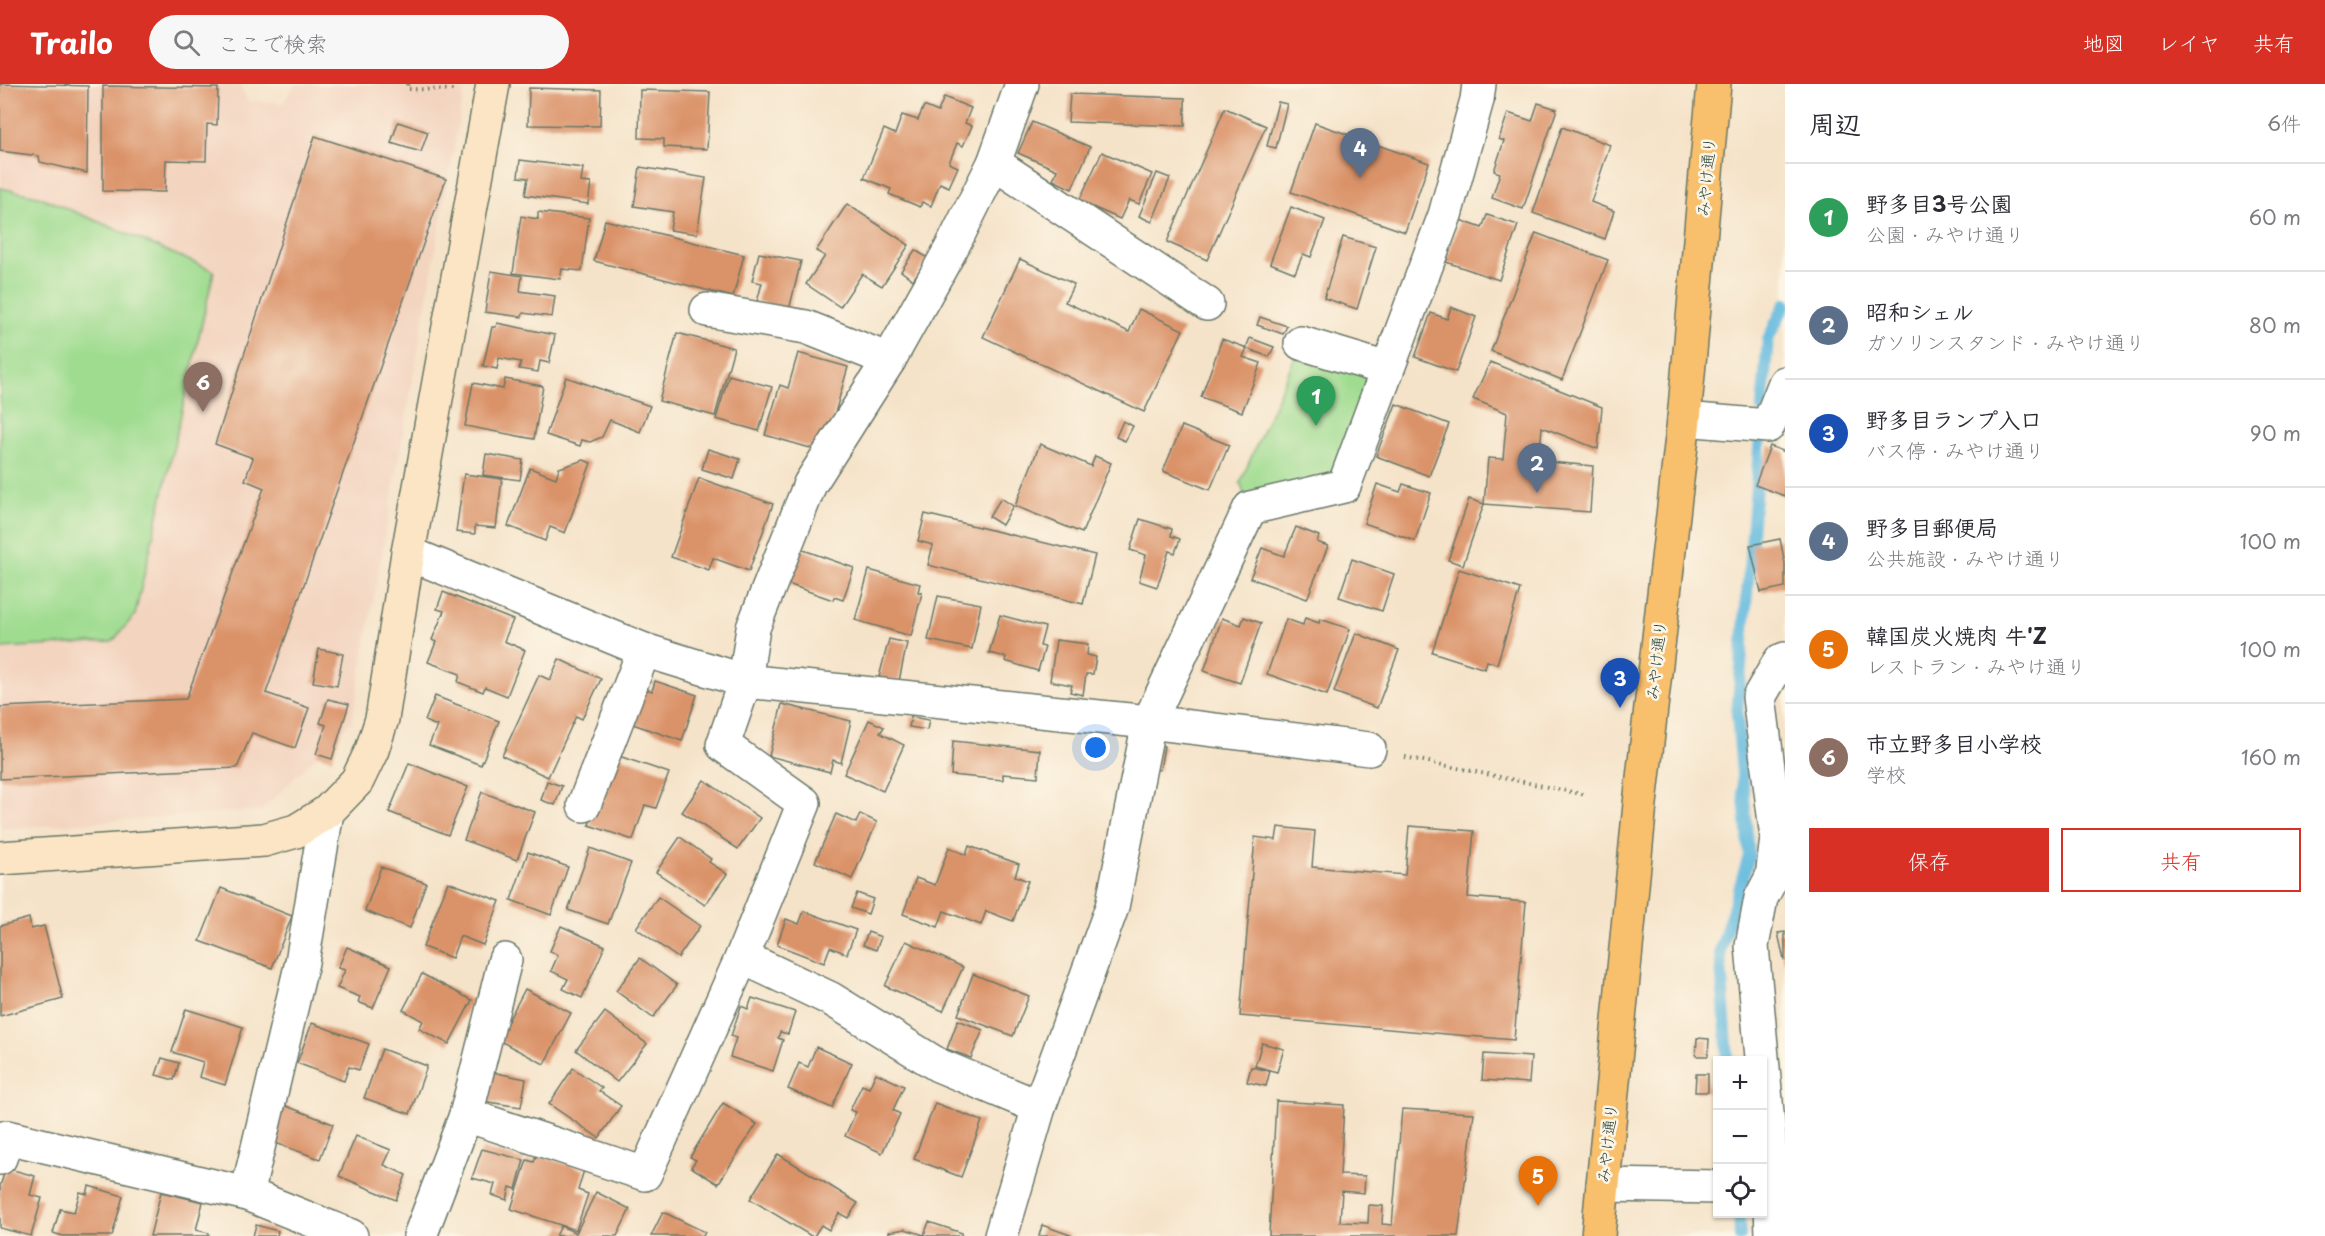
<!DOCTYPE html>
<html lang="ja">
<meta charset="utf-8">
<style>
body{margin:0;font-family:"Playpen Sans","Klee One",sans-serif;background:#f7f7f7;color:#2b2b33}
.controls{position:absolute;right:18px;bottom:18px;display:grid;overflow:hidden;border-radius:0px;box-shadow:0 2px 4px #0004}
.controls button{width:54px;height:54px;display:grid;place-items:center;padding:0;border:0;border-bottom:2px solid #e1e1e2;background:#fff;color:#2b2b33;font:30px sans-serif}
.you{position:absolute;left:1096px;top:664px;width:21px;height:21px;margin:-15px;border:4px solid #fff;border-radius:50%;background:#1a73e8;box-shadow:0 0 0 9px #1a73e833}
.badge{display:grid;place-items:center;width:39px;height:39px;border-radius:50%;background:#d93025;color:#fff;font-size:20px;font-weight:700}
.pin{position:absolute;translate:-50% -50px;filter:drop-shadow(0 2px 3px #0008)}
.pin::after{content:'';position:absolute;top:32px;width:21px;height:18px;background:inherit;clip-path:polygon(0 0,100% 0,50% 100%)}
.list{margin:0;padding:0;list-style:none}
h2{display:flex;justify-content:space-between;align-items:center;height:78px;margin:0;padding:0 24px;font-size:26px}
h2 small{font-size:20px;font-weight:400;color:#7c7c81}
.list li{display:grid;grid-template-columns:39px 1fr auto;gap:18px;align-items:center;box-sizing:border-box;height:108px;padding:0 24px;border-top:2px solid #e1e1e2}
.list b{display:block;font-size:22px;white-space:nowrap}
.list p{margin:0;font-size:20px;white-space:nowrap;color:#7c7c81}
.list em{font-size:20px;font-style:normal;color:#7c7c81}
.actions{display:flex;gap:12px;padding:18px 24px}
.actions a{flex:1;padding:14px 0;border:2px solid #d93025;border-radius:0px;text-align:center;font-size:21px;color:#d93025}
.actions .main{background:#d93025;color:#fff}
.icon{flex:none;width:33px;height:33px;fill:none;stroke:currentColor;stroke-width:2;stroke-linecap:round;stroke-linejoin:round}
.map{position:relative;flex:none;width:1785px;height:1152px;overflow:hidden}
header{display:flex;align-items:center;gap:36px;box-sizing:border-box;height:84px;padding:0 30px;background:#d93025;color:#fff}
header strong{font-size:28px}
nav{display:flex;gap:33px;margin-inline-start:auto;font-size:21px}
.search{width:420px;height:54px;background:#f7f7f7;display:flex;align-items:center;gap:15px;box-sizing:border-box;padding:0 21px;border-radius:33px;color:#7c7c81;font-size:22px}
main{display:flex}
aside{flex:1;background:#fff}
.map>svg:first-child{display:block}
.built{fill:#f3d4bf}
.green{fill:#9fdc90;stroke:#5f8c62;stroke-width:1.5}
.lines{fill:none;stroke-linecap:round;stroke-linejoin:round}
.stream{stroke:#62badf;stroke-width:12}
.building{fill:#da9268}
.street-casing{stroke:#6a7768;stroke-width:36}
.secondary-casing{stroke:#6a7768;stroke-width:36}
.highway-casing{stroke:#6a7768;stroke-width:36}
.path{stroke:#6a7768;stroke-width:4;stroke-dasharray:1.5 4.5;stroke-linecap:butt}
.street{stroke:#fff;stroke-width:33}
.secondary{stroke:#fce5c4;stroke-width:33}
.highway{stroke:#f8bf6c;stroke-width:33}
.labels{text-anchor:middle;stroke-width:5;stroke-linejoin:round;paint-order:stroke}
.street-label{font-size:16px;fill:#1f3d34;stroke:#fcf5e5}
</style>
<header>
<strong>Trailo</strong>
<div class="search"><svg class="icon" aria-label="search" viewBox="0 0 24 24"><circle cx="10" cy="10" r="6"/><path d="M15 15l6 6"/></svg>ここで検索</div>
<nav><a>地図</a><a>レイヤ</a><a>共有</a></nav>
</header>
<main>
<div class="map">
<svg width="1785" height="1152" viewBox="0 0 1785 1152">
<rect width="100%" height="100%" fill="#fcf5e5"/>
<filter id="ink" filterUnits="userSpaceOnUse"><feTurbulence type="fractalNoise" baseFrequency=".0167" numOctaves="2"/><feDisplacementMap in="SourceGraphic" scale="12" xChannelSelector="R" yChannelSelector="G"/><feConvolveMatrix kernelMatrix="1 2 1 2 8 2 1 2 1" color-interpolation-filters="sRGB"/></filter>
<filter id="wash" filterUnits="userSpaceOnUse"><feTurbulence type="fractalNoise" baseFrequency=".008" numOctaves="4" result="noise"/><feDisplacementMap in="SourceGraphic" scale="24" xChannelSelector="R" yChannelSelector="G"/><feGaussianBlur stdDeviation="1.35" result="paint"/><feColorMatrix in="noise" values="0 0 0 0 0 0 0 0 0 0 0 0 0 0 0 0 0 1.4 0 .05"/><feComposite in="paint" operator="in"/></filter>
<g filter="url(#wash)">
<rect width="100%" height="100%" fill="#f5e3c9"/>
<path class="built" d="M0,0H239L248,17L283,19L295,0H416L464,7L352,637L262,726L0,745Z"/>
<g class="green">
<path d="M0,104L38,112L214,187L135,531L112,558L0,564Z"/>
<path d="M1301,259L1387,285L1344,402L1250,424L1240,399Z"/>
</g>
<g class="lines">
<g class="stream">
<path d="M1762,324L1768,255L1785,220"/>
<path d="M1728,976L1720,867L1749,772L1737,630L1761,342"/>
<path d="M1739,1130L1740,1152"/>
</g>
</g>
<g id="blocks">
<g class="building">
<path d="M0,0L88,2L87,89L40,78L39,72L0,67Z"/>
<path d="M103,2L218,4L217,41L207,40L206,77L166,76L165,108L103,107Z"/>
<path d="M529,4L601,6L600,42L528,41Z"/>
<path d="M640,6L710,8L707,65L664,63V55L639,54Z"/>
<path d="M1070,10L1185,14V42L1068,38Z"/>
<path d="M944,13L971,24L965,39L972,42L963,62L957,59L949,79L958,83L949,103L940,99L931,122L922,118L920,123L889,110L891,105L864,94L884,45L895,50L902,31L918,36L924,22L938,28Z"/>
<path d="M1278,18L1287,20L1276,64L1267,62Z"/>
<path d="M1538,19L1557,25L1523,125L1492,114L1500,89L1494,87L1504,57L1499,55L1508,29L1532,37Z"/>
<path d="M1225,24L1266,42L1207,176L1167,158Z"/>
<path d="M398,38L428,48L421,68L391,59Z"/>
<path d="M1032,38L1090,63L1072,105L1053,96L1057,86L1018,69Z"/>
<path d="M1315,39L1429,79L1405,148L1291,108Z"/>
<path d="M1562,43L1610,61L1591,118L1614,127L1605,155L1533,129Z"/>
<path d="M315,52L446,95L266,609L309,624L295,664L252,649L237,684L0,695V623L186,615L264,404L245,396L253,374L215,360Z"/>
<path d="M1102,68L1152,90L1139,120L1129,116L1120,135L1079,117Z"/>
<path d="M520,76L583,84L581,98L591,99L588,120L525,111L528,94L518,93Z"/>
<path d="M640,83L706,94L697,150L670,146L673,128L634,122Z"/>
<path d="M1157,89L1170,94L1152,138L1139,132Z"/>
<path d="M847,120L909,161L882,202L862,190L840,223L806,200L825,172L816,167Z"/>
<path d="M1291,123L1325,136L1311,173L1303,170L1295,189L1270,179Z"/>
<path d="M538,128L589,134L582,187L562,185L560,195L513,189L521,132L538,135Z"/>
<path d="M1487,131L1518,141L1499,196L1446,178L1460,136L1482,144Z"/>
<path d="M605,136L744,171L733,213L594,177Z"/>
<path d="M1536,149L1608,176L1562,296L1491,267Z"/>
<path d="M1343,153L1376,163L1357,225L1324,214Z"/>
<path d="M915,166L928,174L913,196L901,187Z"/>
<path d="M759,169L801,177L789,226L757,218L762,199L752,197Z"/>
<path d="M1020,175L1074,200L1065,218L1129,248L1139,225L1183,246L1144,328L983,253Z"/>
<path d="M491,187L522,192L520,207L555,212L552,233L523,229L522,233L485,228Z"/>
<path d="M1451,223L1476,233L1456,288L1415,273L1431,229L1447,235Z"/>
<path d="M1260,233L1287,242L1283,250L1257,241Z"/>
<path d="M497,239L555,251L549,279L540,277L538,288L519,285L521,278L499,274L497,285L483,282L492,243H496Z"/>
<path d="M677,249L734,264L715,332L659,317Z"/>
<path d="M1250,254L1274,263L1269,273L1246,264Z"/>
<path d="M1222,255L1247,264L1243,273L1261,279L1242,328L1201,313Z"/>
<path d="M798,269L848,283L824,368L765,351L780,301L788,304Z"/>
<path d="M1490,278L1602,323L1598,365L1542,343L1539,377L1593,382L1590,428L1484,420L1463,481L1448,476L1469,415L1484,420L1488,374L1503,375L1507,329L1473,315Z"/>
<path d="M729,291L772,303L759,347L716,335Z"/>
<path d="M566,293L650,322L640,348L610,336L602,353L590,358L582,356L580,362L546,351Z"/>
<path d="M505,295L543,302L534,355L465,342L473,299L503,305Z"/>
<path d="M1396,320L1449,340L1429,392L1376,372Z"/>
<path d="M1123,337L1133,342L1125,357L1116,353Z"/>
<path d="M1182,342L1229,361L1210,406L1163,387Z"/>
<path d="M1040,360L1091,382L1095,372L1111,379L1082,449L1015,422Z"/>
<path d="M1770,362L1785,368V412L1755,401Z"/>
<path d="M708,365L740,375L734,395L702,385Z"/>
<path d="M486,370L523,376L520,396L483,391Z"/>
<path d="M584,376L591,379L565,449L550,443L545,457L508,442L530,384L556,394L559,384Z"/>
<path d="M464,390L502,395L496,444L475,442V450L456,448Z"/>
<path d="M699,394L773,420L749,487L713,474L709,486L671,473Z"/>
<path d="M1377,400L1400,408L1403,400L1431,409L1415,457L1364,439Z"/>
<path d="M1001,414L1013,422L1002,441L989,433Z"/>
<path d="M925,430L1095,471L1083,520L928,481L933,461L918,457Z"/>
<path d="M1140,435L1172,445L1171,452L1180,455L1175,469L1169,467L1157,503L1139,497L1146,471L1130,466Z"/>
<path d="M1296,443L1319,452L1317,458L1328,462L1307,515L1250,494L1262,464L1284,472Z"/>
<path d="M1780,455L1785,479V503L1761,508L1750,461Z"/>
<path d="M798,464L854,484L843,516L834,513L833,516L785,499Z"/>
<path d="M1352,475L1394,490L1382,527L1339,513Z"/>
<path d="M1459,485L1520,505L1497,580L1487,577L1485,585L1432,568Z"/>
<path d="M869,486L920,500L918,508L922,509L911,552L855,536Z"/>
<path d="M443,508L513,536L504,557L525,566L507,612L485,603L483,608L458,598L460,590L428,578L436,558L432,556L444,527L437,525Z"/>
<path d="M938,512L981,520L972,565L928,556Z"/>
<path d="M1000,531L1045,543L1040,562L1045,563L1038,587L1005,577L1006,573L989,569Z"/>
<path d="M1244,533L1261,539L1240,599L1204,587L1222,534L1241,541Z"/>
<path d="M1305,534L1319,539L1320,535L1350,545L1327,611L1267,590L1286,535L1303,541Z"/>
<path d="M1356,549L1399,566L1377,624L1334,608Z"/>
<path d="M889,555L907,559L899,597L879,593Z"/>
<path d="M1056,556L1088,560L1087,571L1096,573L1093,590H1086L1083,611L1070,608L1072,601L1050,597Z"/>
<path d="M319,565L343,570L337,602L313,598Z"/>
<path d="M559,575L601,595L582,635L576,632L548,693L502,672L539,591L550,596Z"/>
<path d="M655,597L697,611L682,657L624,637L636,602L652,607Z"/>
<path d="M435,612L499,637L481,681L429,661L437,642L425,637Z"/>
<path d="M328,615L349,620L332,675L316,670L326,641L320,639Z"/>
<path d="M782,620L851,637L841,679L833,676L830,688L769,672Z"/>
<path d="M911,633L929,636L927,646L909,643Z"/>
<path d="M869,636L884,643L880,649L904,661L883,707L844,690Z"/>
<path d="M953,657L1040,666L1038,693L1003,690V696L951,691Z"/>
<path d="M1152,660L1164,662L1160,686L1148,684Z"/>
<path d="M613,670L669,689L656,724L645,721L633,756L589,741Z"/>
<path d="M409,679L468,703L448,751L389,728Z"/>
<path d="M704,696L760,734L738,765L682,728Z"/>
<path d="M547,697L562,702L555,721L541,716Z"/>
<path d="M482,708L535,728L517,776L464,756Z"/>
<path d="M836,730L856,739L860,730L877,738L852,795L815,778Z"/>
<path d="M1409,742L1474,747L1468,813L1526,818L1514,956L1240,932L1255,753L1276,756L1278,743L1315,747L1312,783L1405,791Z"/>
<path d="M680,753L711,775L709,778L727,790L705,821L656,788Z"/>
<path d="M969,762L1019,780L1015,792L1028,797L1013,837L986,827L981,841L944,827L938,843L903,830L916,794L935,801L949,763L966,771Z"/>
<path d="M590,764L631,779L608,840L568,826Z"/>
<path d="M528,768L568,783L551,831L511,816Z"/>
<path d="M381,783L426,799L410,844L365,827Z"/>
<path d="M448,798L500,817L483,861L460,852L452,874L423,863Z"/>
<path d="M221,804L292,832L272,884L200,857Z"/>
<path d="M857,809L873,815L868,830L851,824Z"/>
<path d="M658,813L700,842L678,874L636,844Z"/>
<path d="M804,827L856,846L847,870L830,863L824,879L777,861L786,835L799,840Z"/>
<path d="M29,834L31,845L44,842L63,915L0,932V842Z"/>
<path d="M561,842L605,862L582,914L563,905L568,895L551,887L558,871L550,867Z"/>
<path d="M868,848L881,853L876,866L863,861Z"/>
<path d="M1785,848V876H1784L1778,849Z"/>
<path d="M906,857L963,883L943,927L885,902Z"/>
<path d="M347,863L391,882L373,924L358,918L360,913L337,904L345,886L338,884Z"/>
<path d="M640,874L677,901L653,934L616,907Z"/>
<path d="M422,890L472,916L449,960L419,945L423,937L403,926Z"/>
<path d="M973,890L1029,912L1013,952L958,931Z"/>
<path d="M525,905L571,929L544,980L498,956Z"/>
<path d="M752,914L795,928L788,950L780,948L778,954L783,956L773,987L730,973L736,954L731,952L741,922L748,925Z"/>
<path d="M186,925L243,943L225,1001L199,993L203,978L172,968Z"/>
<path d="M605,928L647,960L617,998L576,966Z"/>
<path d="M958,936L983,946L971,974L947,965Z"/>
<path d="M312,939L369,960L359,986L349,983L344,997L297,979Z"/>
<path d="M1697,954L1709,955L1708,972H1696Z"/>
<path d="M1262,959L1284,965L1277,988L1255,982Z"/>
<path d="M816,963L852,979L832,1024L788,1005L799,979L808,983Z"/>
<path d="M382,965L427,982L410,1030L364,1014Z"/>
<path d="M1484,970L1531,973L1529,999L1482,996Z"/>
<path d="M162,974L179,979L174,996L156,991Z"/>
<path d="M1251,983L1270,987L1266,1002L1247,998Z"/>
<path d="M573,984L602,1004L599,1007L621,1022L599,1054L549,1020Z"/>
<path d="M487,987L526,995L521,1023L482,1017Z"/>
<path d="M876,989L904,1002L893,1026L900,1030L882,1069L845,1052L856,1028L850,1026L862,1001L869,1004Z"/>
<path d="M1696,990H1708V1008H1695Z"/>
<path d="M1276,1017L1344,1021L1340,1091L1365,1092L1364,1109L1342,1107L1340,1138L1368,1139L1369,1121L1383,1122L1382,1140L1392,1141L1402,1025L1474,1029L1458,1152H1269Z"/>
<path d="M723,1019L757,1040L718,1100L691,1083L696,1076L690,1073Z"/>
<path d="M935,1019L982,1037L961,1093L914,1075Z"/>
<path d="M281,1020L333,1040L320,1075L267,1056Z"/>
<path d="M356,1052L391,1066L384,1081L406,1091L396,1116L339,1092Z"/>
<path d="M482,1065L524,1076L516,1105L510,1103L507,1116L492,1111L495,1100L472,1094Z"/>
<path d="M778,1070L858,1119L848,1134L839,1129L829,1146L821,1141L814,1152H811L750,1115Z"/>
<path d="M536,1071L584,1086L578,1106L588,1110L576,1146L511,1125L527,1076L534,1078Z"/>
<path d="M6,1084L35,1092L30,1111L42,1114L31,1152L0,1144V1102Z"/>
<path d="M89,1102L123,1112L112,1152H63L53,1149L60,1125L74,1128L80,1108L87,1110Z"/>
<path d="M161,1108L203,1118L196,1146L209,1149V1152H150Z"/>
<path d="M596,1108L630,1125L617,1152H556L561,1142L576,1149Z"/>
<path d="M663,1128L705,1148L703,1152H651Z"/>
<path d="M929,1138L962,1149L961,1152H888L889,1148L905,1145L924,1151Z"/>
<path d="M256,1141L278,1147L277,1152H253Z"/>
<path d="M1042,1141L1073,1152H1039Z"/>
</g>
</g>
</g>
<g filter="url(#ink)">
<use href="#blocks" fill-opacity="0" stroke="#6a7768" stroke-width="1.5"/>
<g class="lines">
<g class="street-casing">
<g id="street">
<path d="M994,79L1207,220"/>
<path d="M707,226L806,243L889,276"/>
<path d="M1301,259L1387,285"/>
<path d="M1684,335L1768,342L1785,299"/>
<path d="M408,469L644,566L745,597L753,544L810,400L889,276L952,163L994,79L1022,0"/>
<path d="M584,721L644,566"/>
<path d="M327,728L302,878L247,1110L351,1152"/>
<path d="M742,873L804,719L723,661L745,597L1149,638L1369,665"/>
<path d="M466,1031L645,1090L742,873L831,915L938,981L1039,1023"/>
<path d="M0,1074L7,1053L247,1110"/>
<path d="M1603,1101L1718,1103"/>
<path d="M420,1152L466,1031L505,876"/>
<path d="M1001,1152L1039,1023L1112,823L1149,638L1250,424L1344,402L1445,131L1477,16L1479,0"/>
<path d="M1772,1152L1769,1051L1752,862L1761,814L1772,793L1777,754L1759,613L1780,577L1785,575"/>
</g>
</g>
<g class="secondary-casing">
<path id="secondary" d="M0,774L264,756L296,747L327,728L357,697L372,666L382,635L408,469L493,0"/>
</g>
<g class="highway-casing">
<path id="highway" d="M1598,1152L1640,720L1684,335L1714,0"/>
</g>
<g class="path">
<path d="M408,0V5L454,6"/>
<path d="M1405,673L1586,711"/>
</g>
<use href="#street" class="street"/>
<use href="#secondary" class="secondary"/>
<use href="#highway" class="highway"/>
</g>
</g>
<g class="labels">
<g class="street-label">
<text transform="translate(1706 93) rotate(-85)" y="6">みやけ通り</text>
<text transform="translate(1656 576) rotate(-84)" y="6">みやけ通り</text>
<text transform="translate(1607 1059) rotate(-84)" y="6">みやけ通り</text>
</g>
</g>
</svg>
<div class="controls">
<button>+</button>
<button>−</button>
<button><svg class="icon" aria-label="locate" viewBox="0 0 24 24"><circle cx="12" cy="12" r="6"/><path d="M12 2v4M12 18v4M2 12h4M18 12h4"/></svg></button>
</div>
<div class="you"></div>
<div class="pin badge" style="left:1316px;top:342px;background:#2e9e5b">1</div>
<div class="pin badge" style="left:1537px;top:409px;background:#5c6f8a">2</div>
<div class="pin badge" style="left:1620px;top:624px;background:#1a4fb4">3</div>
<div class="pin badge" style="left:1360px;top:94px;background:#5c6f8a">4</div>
<div class="pin badge" style="left:1538px;top:1122px;background:#e8710a">5</div>
<div class="pin badge" style="left:203px;top:328px;background:#8d6e63">6</div>
</div>
<aside>
<h2>周辺<small>6件</small></h2>
<ul class="list">
<li><span class="badge" style="background:#2e9e5b">1</span><div><b>野多目3号公園</b><p>公園 · みやけ通り</p></div><em>60 m</em></li>
<li><span class="badge" style="background:#5c6f8a">2</span><div><b>昭和シェル</b><p>ガソリンスタンド · みやけ通り</p></div><em>80 m</em></li>
<li><span class="badge" style="background:#1a4fb4">3</span><div><b>野多目ランプ入口</b><p>バス停 · みやけ通り</p></div><em>90 m</em></li>
<li><span class="badge" style="background:#5c6f8a">4</span><div><b>野多目郵便局</b><p>公共施設 · みやけ通り</p></div><em>100 m</em></li>
<li><span class="badge" style="background:#e8710a">5</span><div><b>韓国炭火焼肉 牛'Z</b><p>レストラン · みやけ通り</p></div><em>100 m</em></li>
<li><span class="badge" style="background:#8d6e63">6</span><div><b>市立野多目小学校</b><p>学校</p></div><em>160 m</em></li>
</ul>
<div class="actions"><a class="main">保存</a><a>共有</a></div>
</aside>
</main>
